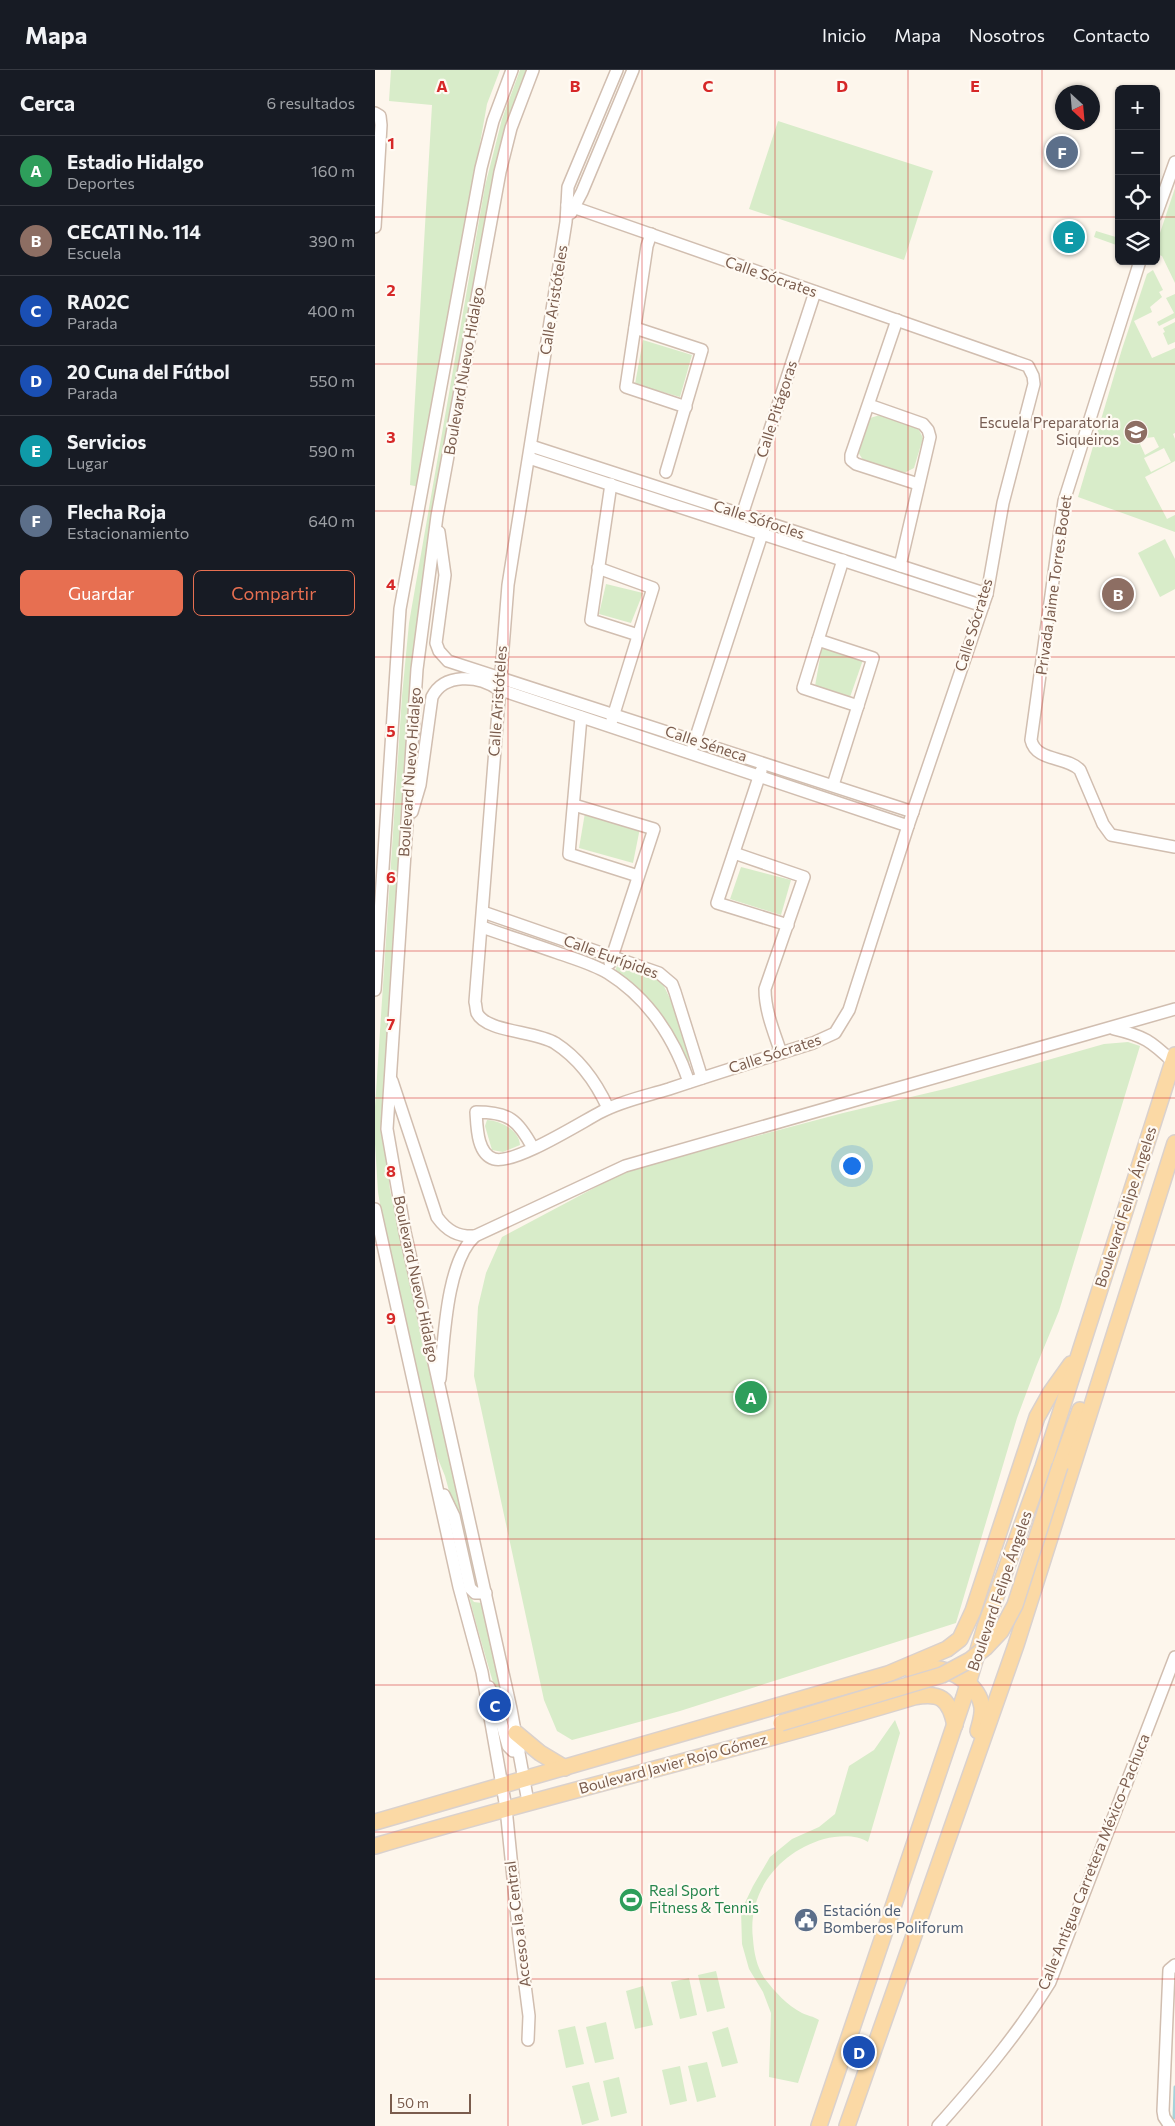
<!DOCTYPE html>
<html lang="es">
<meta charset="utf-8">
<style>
body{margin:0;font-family:Commissioner,sans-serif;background:#242831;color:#f1f3f6}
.controls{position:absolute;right:15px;top:15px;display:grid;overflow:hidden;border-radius:8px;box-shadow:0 1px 4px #0004}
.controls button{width:45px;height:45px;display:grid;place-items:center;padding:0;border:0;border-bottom:1px solid #363941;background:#171b24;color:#f1f3f6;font:25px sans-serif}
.compass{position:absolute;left:680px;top:15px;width:45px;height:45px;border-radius:50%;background:#171b24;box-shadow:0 1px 4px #0004;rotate:154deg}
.scale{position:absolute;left:15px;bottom:12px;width:81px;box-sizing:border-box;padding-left:5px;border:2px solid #7a5c4d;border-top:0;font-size:14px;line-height:18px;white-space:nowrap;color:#7a5c4d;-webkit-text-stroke:4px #fffaf3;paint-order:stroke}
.you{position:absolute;left:476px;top:1095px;width:18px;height:18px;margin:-12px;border:4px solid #fff;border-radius:50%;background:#1a73e8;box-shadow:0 0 0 8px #1a73e833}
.badge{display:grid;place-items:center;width:32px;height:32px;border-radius:50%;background:#e76f51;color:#fff;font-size:16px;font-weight:700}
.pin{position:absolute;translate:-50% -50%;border:2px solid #fff;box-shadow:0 1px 5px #0006}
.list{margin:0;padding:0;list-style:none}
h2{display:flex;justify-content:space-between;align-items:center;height:65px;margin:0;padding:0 20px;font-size:21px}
h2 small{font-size:16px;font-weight:400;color:#9ea1a6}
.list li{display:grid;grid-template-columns:32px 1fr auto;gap:15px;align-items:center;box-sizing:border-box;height:70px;padding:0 20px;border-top:1px solid #363941}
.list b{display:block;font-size:19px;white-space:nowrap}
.list p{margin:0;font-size:16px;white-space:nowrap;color:#9ea1a6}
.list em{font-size:16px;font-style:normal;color:#9ea1a6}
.actions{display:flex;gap:10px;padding:15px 20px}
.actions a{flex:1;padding:11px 0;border:1px solid #e76f51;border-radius:8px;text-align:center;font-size:18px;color:#e76f51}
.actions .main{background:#e76f51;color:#fff}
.icon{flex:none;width:28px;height:28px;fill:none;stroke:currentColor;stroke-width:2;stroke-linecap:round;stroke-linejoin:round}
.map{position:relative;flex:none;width:800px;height:2056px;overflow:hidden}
header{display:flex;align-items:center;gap:30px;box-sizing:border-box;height:70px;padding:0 25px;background:#171b24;border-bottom:1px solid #363941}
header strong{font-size:24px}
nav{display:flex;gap:28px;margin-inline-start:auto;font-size:18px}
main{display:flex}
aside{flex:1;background:#171b24}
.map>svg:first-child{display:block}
.green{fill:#d8ecc9;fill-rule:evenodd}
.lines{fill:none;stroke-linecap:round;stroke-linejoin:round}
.stream{stroke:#a5d3da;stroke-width:3}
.minor-casing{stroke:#d1beb0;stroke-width:14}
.major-casing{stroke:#dad1cd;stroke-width:18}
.minor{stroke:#fff;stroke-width:11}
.major{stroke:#fbd9a5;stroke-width:15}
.major-bridge-casing{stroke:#dad1cd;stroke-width:18;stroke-linecap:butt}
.major-bridge{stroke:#fbd9a5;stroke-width:15}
.grid{fill:none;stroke:#d62828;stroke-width:1;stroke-opacity:0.55}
.labels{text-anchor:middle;stroke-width:4.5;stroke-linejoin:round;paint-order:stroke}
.street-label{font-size:15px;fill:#7a5c4d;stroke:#fffaf3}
.education-label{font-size:15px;fill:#785e54;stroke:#fffaf3;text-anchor:end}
.leisure-label{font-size:15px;fill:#27864d;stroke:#fffaf3;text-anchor:start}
.service-label{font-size:15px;fill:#4e5e75;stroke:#fffaf3;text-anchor:start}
.grid-label{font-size:16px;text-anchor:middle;font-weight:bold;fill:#d62828;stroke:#fffaf3;stroke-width:4.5;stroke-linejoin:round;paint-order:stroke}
</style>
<header>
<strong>Mapa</strong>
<nav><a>Inicio</a><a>Mapa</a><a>Nosotros</a><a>Contacto</a></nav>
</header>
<main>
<aside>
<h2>Cerca<small>6 resultados</small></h2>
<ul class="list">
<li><span class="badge" style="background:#2e9e5b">A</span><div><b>Estadio Hidalgo</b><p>Deportes</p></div><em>160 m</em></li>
<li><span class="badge" style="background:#8d6e63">B</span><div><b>CECATI No. 114</b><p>Escuela</p></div><em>390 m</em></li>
<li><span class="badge" style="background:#1a4fb4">C</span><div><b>RA02C</b><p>Parada</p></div><em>400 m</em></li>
<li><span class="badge" style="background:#1a4fb4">D</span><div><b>20 Cuna del Fútbol</b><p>Parada</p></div><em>550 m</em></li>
<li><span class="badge" style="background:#0f9aa8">E</span><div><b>Servicios</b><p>Lugar</p></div><em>590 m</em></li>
<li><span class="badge" style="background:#5c6f8a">F</span><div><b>Flecha Roja</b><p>Estacionamiento</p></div><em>640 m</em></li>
</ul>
<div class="actions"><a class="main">Guardar</a><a>Compartir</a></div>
</aside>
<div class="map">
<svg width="800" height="2056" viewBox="0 0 800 2056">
<rect width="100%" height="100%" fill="#fdf6ec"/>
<g class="green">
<path d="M16,0H125L112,34L44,417L35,415L57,35L14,31Z"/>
<path d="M145,0H154L136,51L61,441L42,554L36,626L9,1064L15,1120L103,1515L100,1517L70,1406L59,1379L13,1181L3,1122L0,1074V1037L27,626L34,553L110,116L127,49Z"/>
<path d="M403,51L558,101L529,190L374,139Z"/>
<path d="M800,118V213L787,186L781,184V175Z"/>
<path d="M721,161L744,168V176L719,167Z"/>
<path d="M778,200L788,220L784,222L787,227L775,237L777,242L759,251L777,288L800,278V363L798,364L800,369V391L770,407L792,449L800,445V462L703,427L747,279L772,204ZM779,367L784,377L770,385L765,374L771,368ZM789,378L796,392L776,402L769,388Z"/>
<path d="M800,224V248L784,256L782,252L799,243L791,228Z"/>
<path d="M800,252V272L793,275L788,263L790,262L788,258Z"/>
<path d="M268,270L317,285L305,327L260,314Z"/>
<path d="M505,345L543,358L548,368L539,398L529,403L488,390L483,382L495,348Z"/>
<path d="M790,469L800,489V519L785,527L763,483Z"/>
<path d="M231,514L268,523L256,553L224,544Z"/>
<path d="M447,577L489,587L474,630L440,616Z"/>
<path d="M211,737L266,753L258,793L204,778Z"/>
<path d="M366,797L416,810L406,845L355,829Z"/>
<path d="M242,895C255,898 272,900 283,908C293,916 315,978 314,992C309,988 299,962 293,954C278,933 261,917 240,902Z"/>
<path d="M753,972L765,976L684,1241L661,1297L642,1348L581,1553L305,1641L197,1670L182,1661L169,1630L99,1306L103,1237L111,1203L127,1167L253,1100L468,1043L574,1018L729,974Z"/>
<path d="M112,1050C126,1051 144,1060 145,1075L128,1082L117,1080L110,1056Z"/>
<path d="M94,1526L99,1532L107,1533L139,1670L134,1671C122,1622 106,1575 94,1526Z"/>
<path d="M520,1650L525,1663L493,1772C480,1764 463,1766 449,1769C404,1782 372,1822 378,1869C379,1883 382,1898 390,1909C400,1922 412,1935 427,1943C433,1946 438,1946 444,1950L423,2013L394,2007L396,1943L388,1922L374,1899L367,1874L366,1841L378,1816L395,1787L417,1769L444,1757L460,1744L474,1696L499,1680Z"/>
<path d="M341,1901L350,1938L332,1942L323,1905Z"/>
<path d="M314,1908L322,1945L305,1949L296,1912Z"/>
<path d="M268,1916L278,1955L260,1959L251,1921Z"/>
<path d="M231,1952L239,1989L220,1993L211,1957Z"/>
<path d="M200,1956L209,1994L191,1998L183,1960Z"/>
<path d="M353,1957L363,1993L347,1997L337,1962Z"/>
<path d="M332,1992L341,2027L322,2032L313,1996Z"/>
<path d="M305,1996L312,2031L295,2035L287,2000Z"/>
<path d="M244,2007L252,2043L236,2047L228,2011Z"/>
<path d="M214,2012L224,2050L207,2055L197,2016Z"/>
</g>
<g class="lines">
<path class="stream" d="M799,2048L800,2017"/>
<g class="minor-casing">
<g id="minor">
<path d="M0,43L5,46L6,55L0,157"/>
<path d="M196,143L207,122L258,0"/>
<path d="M781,145L800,92"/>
<path d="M276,164L272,176L251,317L311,337"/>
<path d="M765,191L689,431L656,670C661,692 692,686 705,700L728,754L736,765L800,777"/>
<path d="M522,250L476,385V390L481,394L543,414"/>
<path d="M260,258L327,280L291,402"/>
<path d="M494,335L548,354L553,360L555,367L525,496"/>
<path d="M156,376L612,524"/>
<path d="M154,388L608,536"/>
<path d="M236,414L216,550L263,565"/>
<path d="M365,451L440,222"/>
<path d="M64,462L70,505L61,573L64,581L73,591L538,742"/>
<path d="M468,490L428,618L483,636"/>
<path d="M223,498L278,518L237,650"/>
<path d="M443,570L498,588L458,715"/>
<path d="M206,647L194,784L263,806"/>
<path d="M318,676L389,458"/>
<path d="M386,701L342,833L413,855"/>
<path d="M199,735L279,759L235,893"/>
<path d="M37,742L45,715L57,627C69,603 103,605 123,619L533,756"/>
<path d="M359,783L429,807L390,919C390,941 399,962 406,983"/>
<path d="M108,842L284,903L297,914L300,922L327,1008"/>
<path d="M107,857C132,866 158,874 183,883C200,889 218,894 233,903C273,928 299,968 314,1012"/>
<path d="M0,920L25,539L106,98L118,51L137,0"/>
<path d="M739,959C769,966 776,971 798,992"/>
<path d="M17,1011L62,1147C72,1161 83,1167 100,1166"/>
<path d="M233,1038C221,1012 205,989 180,973C160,961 111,962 102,943C101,940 101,935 100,932L133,515L191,152L193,117L242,0"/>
<path d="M158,1078C143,1050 134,1042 101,1042C102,1057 102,1084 119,1089C139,1095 205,1053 226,1042C246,1031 271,1026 294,1019C342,1003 390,988 438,973L460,963L474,940L533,756L612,524L628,433L659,314L658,306L653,296L192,135"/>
<path d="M0,1139L84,1517L107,1602L131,1738L144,1868L154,1946L153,1970"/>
<path d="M65,1309C69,1271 71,1192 100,1166L250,1096L800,939"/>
<path d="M69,1425L79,1446L95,1518L100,1523H111"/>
<path d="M114,1617L120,1630L133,1676L138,1681L144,1680"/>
<path d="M153,1732L136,1639L30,1162L12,1059L42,599L62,446L125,102L136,58L158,0"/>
<path d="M563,2056C604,2010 643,1964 675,1912L800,1587"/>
<path d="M795,2056L789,2047L788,2041L794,1900L800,1895"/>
</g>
</g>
<g class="major-casing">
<g id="major">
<path d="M685,1396L705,1340"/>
<path d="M537,1601C543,1600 550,1597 557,1598C577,1599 604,1615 607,1637C608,1645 605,1653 603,1661"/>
<path d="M141,1663L165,1683L190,1698"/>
<path d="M0,1752L513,1604L572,1579L585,1569L598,1541L662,1347L676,1322L696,1294"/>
<path d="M0,1776C179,1723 360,1681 539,1627C565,1622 574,1628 580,1655"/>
<path d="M444,2056L589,1627L610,1557L668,1397L800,985"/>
<path d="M472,2056L641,1575L800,1073"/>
</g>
</g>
<use href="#minor" class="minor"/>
<use href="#major" class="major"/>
<g class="major-bridge-casing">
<path id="major-bridge" d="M406,1653L567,1605L595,1590L610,1578L626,1561L640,1535L685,1396"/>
</g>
<use href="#major-bridge" class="major-bridge"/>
</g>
<path class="grid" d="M133,0V2056M267,0V2056M400,0V2056M533,0V2056M667,0V2056M0,147H744M781,147H800M0,294H800M0,441H800M0,587H800M0,734H800M0,881H800M0,1028H800M0,1175H800M0,1322H800M0,1469H800M0,1615H800M0,1762H800M0,1909H800"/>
<defs>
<g id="school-disc" transform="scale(1.25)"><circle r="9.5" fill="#8d6e63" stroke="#fffaf3"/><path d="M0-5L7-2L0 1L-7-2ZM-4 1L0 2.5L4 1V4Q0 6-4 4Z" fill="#fff"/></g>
<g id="stadium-disc" transform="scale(1.25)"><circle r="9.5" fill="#2e9e5b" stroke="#fffaf3"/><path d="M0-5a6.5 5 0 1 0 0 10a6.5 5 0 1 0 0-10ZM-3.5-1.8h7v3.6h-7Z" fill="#fff"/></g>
<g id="civic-disc" transform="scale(1.25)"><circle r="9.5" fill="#5c6f8a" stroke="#fffaf3"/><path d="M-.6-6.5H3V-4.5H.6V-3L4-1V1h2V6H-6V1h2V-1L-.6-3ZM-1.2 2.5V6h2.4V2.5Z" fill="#fff"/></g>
</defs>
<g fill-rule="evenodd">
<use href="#school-disc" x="761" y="362"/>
<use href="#stadium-disc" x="256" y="1830"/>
<use href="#civic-disc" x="431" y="1850"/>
</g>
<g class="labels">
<g class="street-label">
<text transform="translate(396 207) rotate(19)" y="5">Calle Sócrates</text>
<text transform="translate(179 230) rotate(-81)" y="5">Calle Aristóteles</text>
<text transform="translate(89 301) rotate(-80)" y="5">Boulevard Nuevo Hidalgo</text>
<text transform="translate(402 339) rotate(-72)" y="5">Calle Pitágoras</text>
<text transform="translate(384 450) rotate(18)" y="5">Calle Sófocles</text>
<text transform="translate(679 515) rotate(-82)" y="5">Privada Jaime Torres Bodet</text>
<text transform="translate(599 555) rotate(-73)" y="5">Calle Sócrates</text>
<text transform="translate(123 631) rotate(-86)" y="5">Calle Aristóteles</text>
<text transform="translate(331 674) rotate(18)" y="5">Calle Séneca</text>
<text transform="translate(35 702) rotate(-86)" y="5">Boulevard Nuevo Hidalgo</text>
<text transform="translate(236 887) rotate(20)" y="5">Calle Eurípides</text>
<text transform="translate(400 984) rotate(-18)" y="5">Calle Sócrates</text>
<text transform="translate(751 1137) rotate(-72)" y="5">Boulevard Felipe Ángeles</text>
<text transform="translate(41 1209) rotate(78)" y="5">Boulevard Nuevo Hidalgo</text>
<text transform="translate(625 1521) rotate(-71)" y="5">Boulevard Felipe Ángeles</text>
<text transform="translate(298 1694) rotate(-15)" y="5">Boulevard Javier Rojo Gómez</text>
<text transform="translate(719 1792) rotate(-68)" y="5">Calle Antigua Carretera México-Pachuca</text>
<text transform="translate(143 1854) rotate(-97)" y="5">Acceso a la Central</text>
</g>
<g class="education-label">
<text x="744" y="358">Escuela Preparatoria<tspan x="744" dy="17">Siqueiros</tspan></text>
</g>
<g class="leisure-label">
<text x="274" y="1826">Real Sport<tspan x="274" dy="17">Fitness &amp; Tennis</tspan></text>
</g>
<g class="service-label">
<text x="448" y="1846">Estación de<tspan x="448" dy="17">Bomberos Poliforum</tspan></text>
</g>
</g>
<g class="grid-label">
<text x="67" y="22">A</text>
<text x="200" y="22">B</text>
<text x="333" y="22">C</text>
<text x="467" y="22">D</text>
<text x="600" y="22">E</text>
<text x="16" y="79">1</text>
<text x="16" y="226">2</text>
<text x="16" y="373">3</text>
<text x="16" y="520">4</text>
<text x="16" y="667">5</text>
<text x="16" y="813">6</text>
<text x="16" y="960">7</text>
<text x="16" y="1107">8</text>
<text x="16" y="1254">9</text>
</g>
</svg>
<div class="controls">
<button>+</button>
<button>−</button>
<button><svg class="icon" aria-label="locate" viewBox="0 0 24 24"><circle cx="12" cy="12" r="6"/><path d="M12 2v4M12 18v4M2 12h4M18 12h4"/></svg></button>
<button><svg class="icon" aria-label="layers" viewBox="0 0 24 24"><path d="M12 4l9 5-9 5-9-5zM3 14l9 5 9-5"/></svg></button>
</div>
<svg class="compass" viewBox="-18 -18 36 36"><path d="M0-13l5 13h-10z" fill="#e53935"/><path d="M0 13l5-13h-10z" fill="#9ea1a6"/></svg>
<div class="scale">50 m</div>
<div class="you"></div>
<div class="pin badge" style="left:376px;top:1327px;background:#2e9e5b">A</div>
<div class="pin badge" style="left:743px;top:524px;background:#8d6e63">B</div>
<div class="pin badge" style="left:120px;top:1635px;background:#1a4fb4">C</div>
<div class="pin badge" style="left:484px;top:1982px;background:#1a4fb4">D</div>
<div class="pin badge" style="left:694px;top:167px;background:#0f9aa8">E</div>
<div class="pin badge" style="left:687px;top:82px;background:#5c6f8a">F</div>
</div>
</main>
